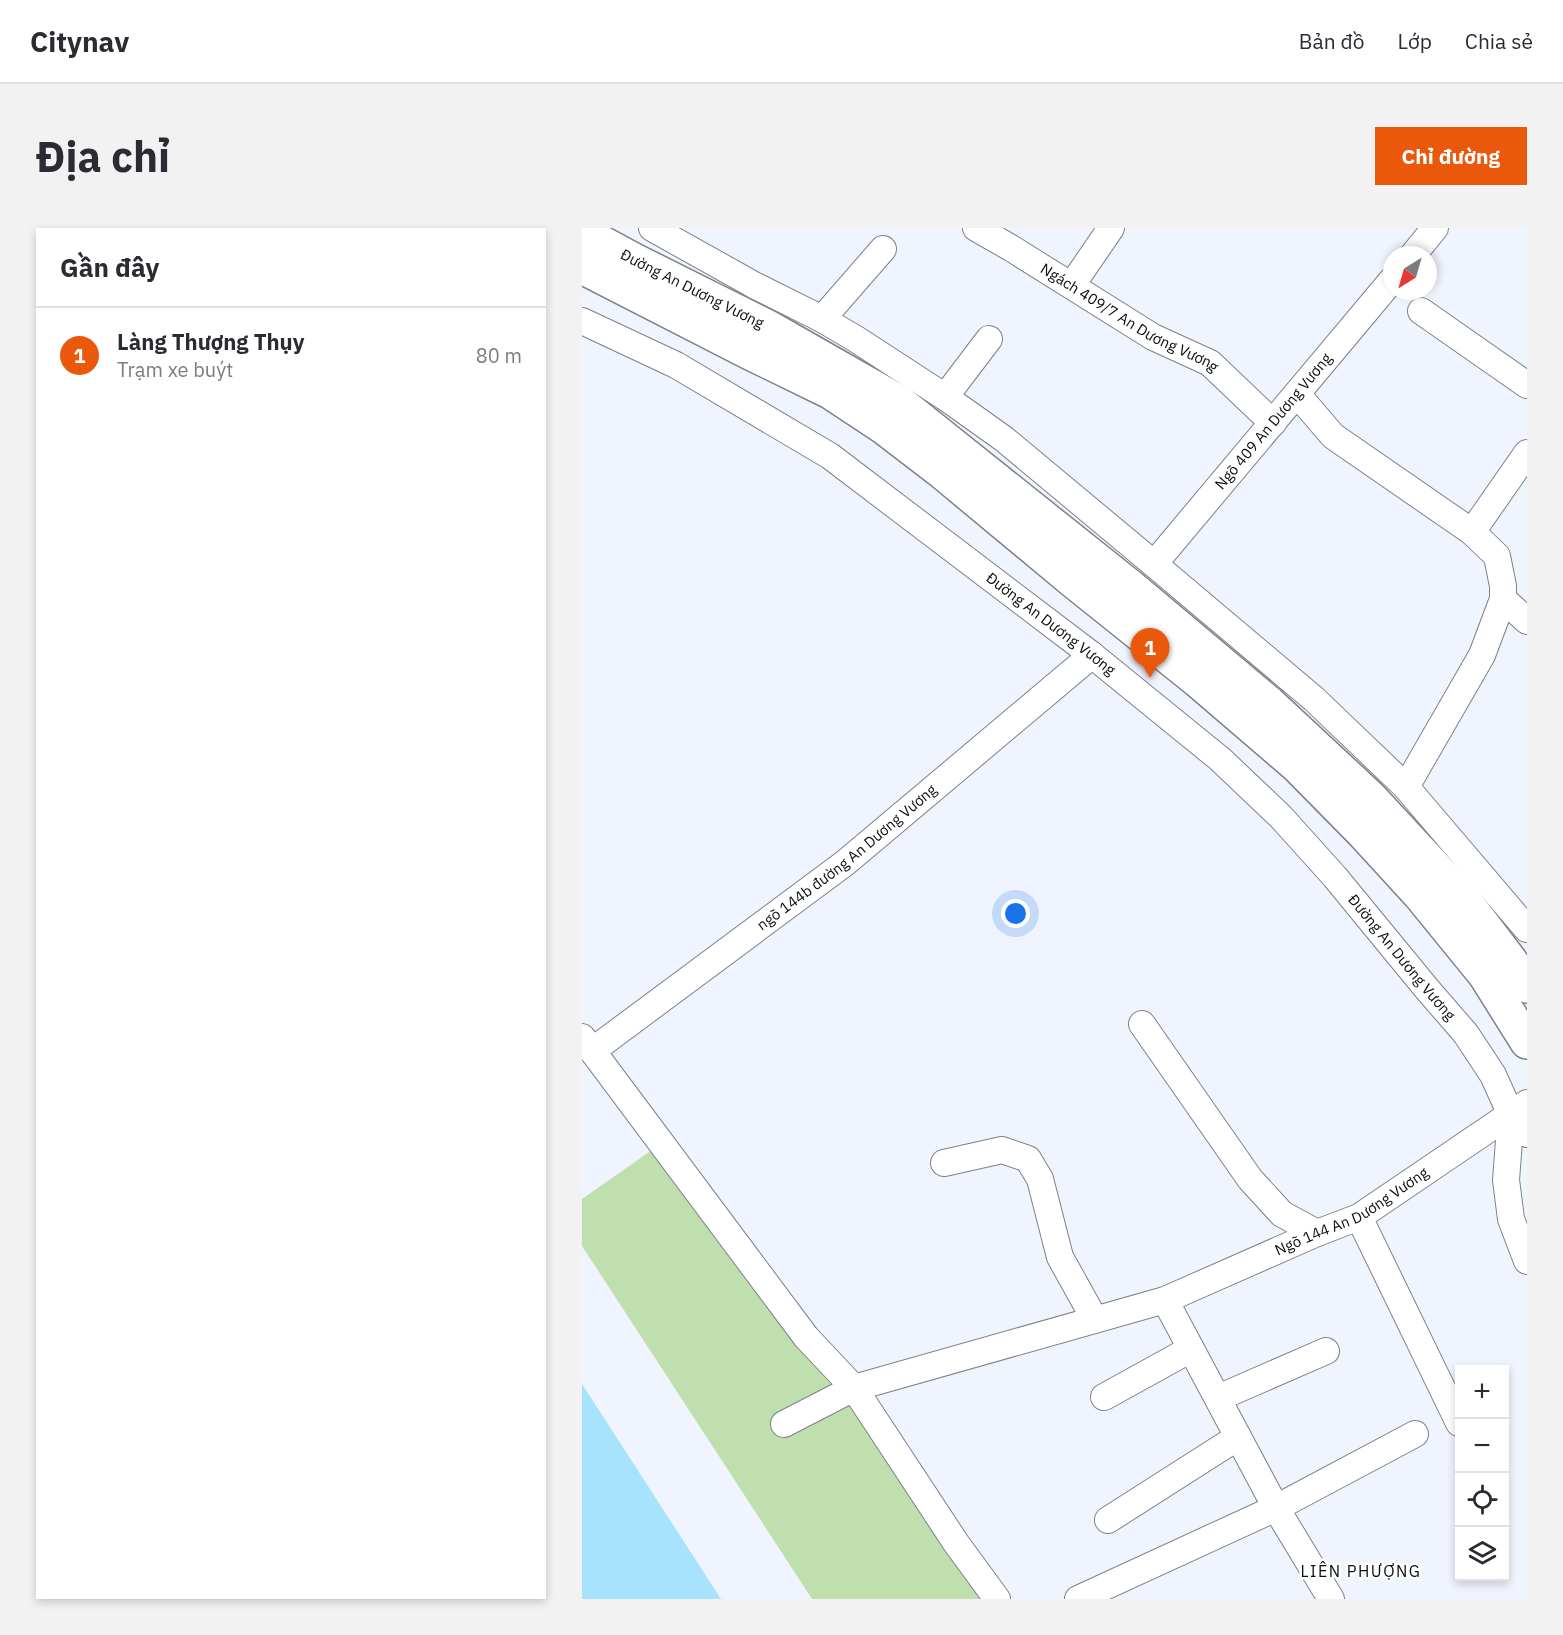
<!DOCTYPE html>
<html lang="vi">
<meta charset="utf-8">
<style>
body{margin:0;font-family:"IBM Plex Sans",sans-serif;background:#f2f2f3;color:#2b2b33}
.controls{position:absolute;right:18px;bottom:18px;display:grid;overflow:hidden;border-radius:0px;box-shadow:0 3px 9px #0003}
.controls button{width:54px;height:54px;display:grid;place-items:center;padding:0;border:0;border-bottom:2px solid #e1e1e2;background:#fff;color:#2b2b33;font:30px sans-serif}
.compass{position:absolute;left:801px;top:18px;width:54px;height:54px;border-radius:50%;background:#fff;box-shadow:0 3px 9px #0003;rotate:217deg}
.you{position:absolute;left:434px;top:686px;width:21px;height:21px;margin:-15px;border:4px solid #fff;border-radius:50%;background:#1a73e8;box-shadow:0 0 0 9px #1a73e833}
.badge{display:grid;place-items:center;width:39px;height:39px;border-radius:50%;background:#ea580c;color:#fff;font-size:20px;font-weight:700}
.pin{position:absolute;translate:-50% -50px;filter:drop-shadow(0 2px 3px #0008)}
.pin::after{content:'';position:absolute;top:32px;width:21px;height:18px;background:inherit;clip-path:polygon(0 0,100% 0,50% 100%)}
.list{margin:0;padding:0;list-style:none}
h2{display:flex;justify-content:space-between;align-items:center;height:78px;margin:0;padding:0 24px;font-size:26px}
h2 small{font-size:20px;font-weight:400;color:#7c7c81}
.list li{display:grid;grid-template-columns:39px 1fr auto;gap:18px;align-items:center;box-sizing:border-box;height:96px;padding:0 24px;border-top:2px solid #e1e1e2}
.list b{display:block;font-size:22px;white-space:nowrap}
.list p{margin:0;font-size:20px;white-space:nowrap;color:#7c7c81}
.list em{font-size:20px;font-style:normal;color:#7c7c81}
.icon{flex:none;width:33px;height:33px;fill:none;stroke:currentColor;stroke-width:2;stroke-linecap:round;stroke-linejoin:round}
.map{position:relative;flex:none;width:945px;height:1371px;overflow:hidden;border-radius:0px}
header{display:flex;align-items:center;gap:36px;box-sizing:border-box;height:84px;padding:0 30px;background:#fff;border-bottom:2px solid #e1e1e2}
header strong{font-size:28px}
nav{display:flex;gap:33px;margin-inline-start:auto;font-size:21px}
.intro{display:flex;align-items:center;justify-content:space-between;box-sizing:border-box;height:144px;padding:0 36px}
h1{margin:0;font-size:42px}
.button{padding:15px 27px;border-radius:0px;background:#ea580c;color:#fff;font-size:21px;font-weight:700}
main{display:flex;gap:36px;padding:0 36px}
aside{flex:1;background:#fff;border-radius:0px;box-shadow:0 3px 9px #0003}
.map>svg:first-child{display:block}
.green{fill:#bfe0ae}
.water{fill:#a7e3fc}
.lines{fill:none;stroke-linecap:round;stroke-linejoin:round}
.minor-casing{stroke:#7d8089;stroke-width:28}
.major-casing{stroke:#7d8089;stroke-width:36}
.minor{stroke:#fff;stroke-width:26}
.major{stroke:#fff;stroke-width:33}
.labels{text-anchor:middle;stroke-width:5;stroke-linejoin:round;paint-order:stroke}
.street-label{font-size:15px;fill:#0c0d10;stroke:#fff}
.neighbourhood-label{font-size:16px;letter-spacing:1.5px;fill:#0c0d10;stroke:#fff}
</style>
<header>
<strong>Citynav</strong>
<nav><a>Bản đồ</a><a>Lớp</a><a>Chia sẻ</a></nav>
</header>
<div class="intro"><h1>Địa chỉ</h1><a class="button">Chỉ đường</a></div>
<main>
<aside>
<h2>Gần đây<small></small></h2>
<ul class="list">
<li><span class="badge">1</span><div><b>Làng Thượng Thụy</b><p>Trạm xe buýt</p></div><em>80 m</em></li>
</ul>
</aside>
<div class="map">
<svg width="945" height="1371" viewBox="0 0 945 1371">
<rect width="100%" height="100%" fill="#f0f4fe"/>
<path class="green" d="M80,915L420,1371H230L0,1018V971Z"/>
<path class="water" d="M0,1156L139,1371H0Z"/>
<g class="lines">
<g class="minor-casing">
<g id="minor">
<path d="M70,0L172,57L240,91L274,111L363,169L422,211L572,336L732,471L824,559L945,701"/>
<path id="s1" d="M394,0L429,20L571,109L628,135L691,195"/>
<path d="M831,27L853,0"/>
<path d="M490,57L529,0"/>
<path d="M839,83L945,157"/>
<path d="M240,91L301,21"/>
<path id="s2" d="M0,93L94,137L248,228L510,427L638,531L699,589L753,649L845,761L884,806L911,847L929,887L945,906"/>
<path d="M715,166L751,208L890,304"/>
<path d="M363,169L407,111"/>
<path id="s3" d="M572,336L810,52"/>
<path d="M921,371L945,393"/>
<path d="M824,559L900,427L921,371V358L915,328L890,304L945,225"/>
<path d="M560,796L668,951L700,986L735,1005"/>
<path d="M0,809L224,1109L272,1160L374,1315L415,1371"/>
<path id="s4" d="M10,823L263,635L510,427"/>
<path d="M929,887L924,952L929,991L945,1033"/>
<path d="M362,935L420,922L446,931L458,951L478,1029L513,1092"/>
<path d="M777,989L877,1195"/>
<path d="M583,1072L694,1280L749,1371"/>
<path d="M522,1169L609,1121"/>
<path d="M636,1170L744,1123"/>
<path id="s5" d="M202,1196L272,1160L583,1072L735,1005L777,989L945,875"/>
<path d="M526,1292L656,1209"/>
<path d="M496,1371L694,1280L833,1206"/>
</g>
</g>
<g class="major-casing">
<g id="major">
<path id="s6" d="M0,4L54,33L188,100L316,173L549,359L687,475L788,569L877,665L928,732L945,758"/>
<path d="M0,39L168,125L248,164L301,199L361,245L491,353L616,453L715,538L782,606L837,666L903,747L945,814"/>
</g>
</g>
<use href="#minor" class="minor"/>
<use href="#major" class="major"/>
</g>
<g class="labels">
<g class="street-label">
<text dy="5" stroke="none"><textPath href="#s6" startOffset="124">Đường An Dương Vương</textPath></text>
<text dy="5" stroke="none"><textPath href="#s1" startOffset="178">Ngách 409/7 An Dương Vương</textPath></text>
<text dy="5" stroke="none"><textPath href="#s3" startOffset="186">Ngõ 409 An Dương Vương</textPath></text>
<text dy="5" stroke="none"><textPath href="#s2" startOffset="560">Đường An Dương Vương</textPath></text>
<text dy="5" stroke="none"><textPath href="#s4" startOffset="320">ngõ 144b đường An Dương Vương</textPath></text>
<text dy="5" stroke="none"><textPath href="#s2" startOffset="1046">Đường An Dương Vương</textPath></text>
<text dy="5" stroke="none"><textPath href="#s5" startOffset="609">Ngõ 144 An Dương Vương</textPath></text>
</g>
<g class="neighbourhood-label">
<text x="779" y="1349">LIÊN PHƯỢNG</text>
</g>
</g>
</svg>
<div class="controls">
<button>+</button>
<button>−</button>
<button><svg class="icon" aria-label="locate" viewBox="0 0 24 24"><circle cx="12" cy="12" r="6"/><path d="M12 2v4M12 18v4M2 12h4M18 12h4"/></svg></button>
<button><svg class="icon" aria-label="layers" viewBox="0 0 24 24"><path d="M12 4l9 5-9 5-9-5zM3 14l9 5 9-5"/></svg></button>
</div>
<svg class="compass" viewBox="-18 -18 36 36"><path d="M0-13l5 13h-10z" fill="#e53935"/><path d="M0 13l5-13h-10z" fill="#7c7c81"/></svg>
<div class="you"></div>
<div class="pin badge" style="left:568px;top:450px">1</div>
</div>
</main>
